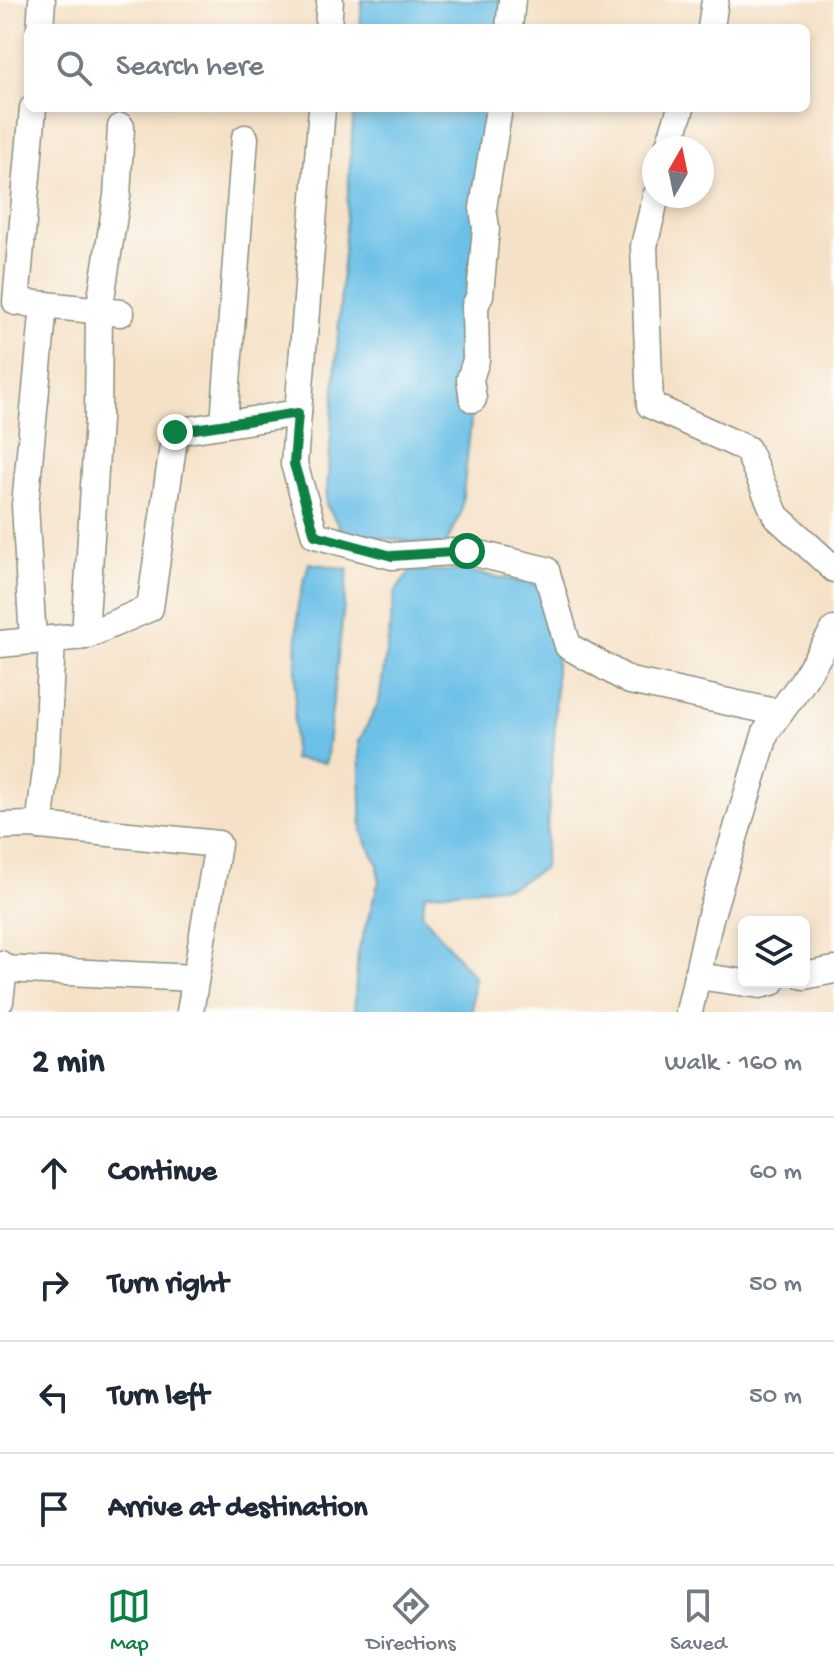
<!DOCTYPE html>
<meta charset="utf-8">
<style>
body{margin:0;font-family:"Gochi Hand",sans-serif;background:#f6f6f7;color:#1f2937}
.controls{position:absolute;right:24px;bottom:24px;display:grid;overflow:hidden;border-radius:12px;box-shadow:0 4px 12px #0003}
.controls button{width:72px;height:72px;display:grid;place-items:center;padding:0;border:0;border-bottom:2px solid #e0e1e3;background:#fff;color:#1f2937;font:40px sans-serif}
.compass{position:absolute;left:642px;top:136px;width:72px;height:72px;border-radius:50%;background:#fff;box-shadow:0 4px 12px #0003;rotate:9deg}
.stop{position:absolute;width:24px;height:24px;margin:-18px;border:6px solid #0b8043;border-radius:50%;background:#fff}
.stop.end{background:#0b8043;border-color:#fff;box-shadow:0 2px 8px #0008}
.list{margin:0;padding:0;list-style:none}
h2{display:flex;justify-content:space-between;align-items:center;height:104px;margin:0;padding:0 32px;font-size:34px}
h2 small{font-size:26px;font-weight:400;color:#747a83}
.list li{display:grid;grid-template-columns:52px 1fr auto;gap:24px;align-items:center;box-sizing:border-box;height:112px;padding:0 32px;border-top:2px solid #e0e1e3}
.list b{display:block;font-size:30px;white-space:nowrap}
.list em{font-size:26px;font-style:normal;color:#747a83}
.icon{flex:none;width:44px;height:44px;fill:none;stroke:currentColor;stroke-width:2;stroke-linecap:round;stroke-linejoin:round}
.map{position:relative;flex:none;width:834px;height:1012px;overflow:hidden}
.search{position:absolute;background:#fff;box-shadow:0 4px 12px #0003;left:24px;right:24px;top:24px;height:88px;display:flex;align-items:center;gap:20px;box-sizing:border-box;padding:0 28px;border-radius:12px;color:#747a83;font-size:30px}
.sheet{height:552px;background:#fff}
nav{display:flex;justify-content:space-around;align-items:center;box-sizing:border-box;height:112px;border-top:2px solid #e0e1e3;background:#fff;font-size:22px;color:#747a83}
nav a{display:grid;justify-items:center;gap:4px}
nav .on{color:#0b8043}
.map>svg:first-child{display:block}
.water{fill:#6ac0e7;stroke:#447e8e;stroke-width:2}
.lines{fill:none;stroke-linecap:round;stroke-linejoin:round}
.minor-casing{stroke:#8a8f7e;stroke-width:29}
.minor{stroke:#fff;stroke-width:26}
.route{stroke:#0b8043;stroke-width:10}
</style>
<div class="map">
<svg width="834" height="1012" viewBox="0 0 834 1012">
<rect width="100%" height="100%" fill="#fdfcf7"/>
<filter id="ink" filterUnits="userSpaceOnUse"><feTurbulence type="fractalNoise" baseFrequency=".0125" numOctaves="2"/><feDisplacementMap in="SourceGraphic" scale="16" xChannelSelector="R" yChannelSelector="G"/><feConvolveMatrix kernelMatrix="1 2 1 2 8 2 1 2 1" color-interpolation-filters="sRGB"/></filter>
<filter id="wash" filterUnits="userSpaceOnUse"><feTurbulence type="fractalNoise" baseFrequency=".006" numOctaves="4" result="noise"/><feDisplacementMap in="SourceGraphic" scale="32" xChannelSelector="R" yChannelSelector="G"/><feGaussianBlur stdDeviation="1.8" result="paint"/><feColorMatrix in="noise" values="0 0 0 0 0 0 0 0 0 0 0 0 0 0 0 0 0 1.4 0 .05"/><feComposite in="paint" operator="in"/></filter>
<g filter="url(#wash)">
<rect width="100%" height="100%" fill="#f5e1c7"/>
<g class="water">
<path d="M362,0H509L507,28H360Z"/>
<path d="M354,108H501L491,238L461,513L445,546L343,533L326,504Z"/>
<path d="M309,563L348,569L326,763L293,759L298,604Z"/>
<path d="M411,571H465L543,586L557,615L555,727L544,868L513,886L425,894L422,914L474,977L472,1012H354L358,952L379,881L378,865L362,833L359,741L379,702L395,592Z"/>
</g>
</g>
<g filter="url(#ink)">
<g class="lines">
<g class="minor-casing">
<g id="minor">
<path d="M40,28L42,0"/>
<path d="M328,28L330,0"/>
<path d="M509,28L512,0"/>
<path d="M711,28L715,0"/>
<path d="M322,108L294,464L315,535L392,556L467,551L546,570L568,646L630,681L780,713"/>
<path d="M668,148L681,108"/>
<path d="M656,196L644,246L650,405L747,449L776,516L834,569"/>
<path d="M16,302L33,108"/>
<path d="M27,303L121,313"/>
<path d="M473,399L470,379L476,360L475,306L480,295L486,228L483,208L499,108"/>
<path d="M224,424L245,138"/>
<path d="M85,636L98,420L99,311L117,196L121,127"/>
<path d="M33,641L25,505L44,305"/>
<path d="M0,644L85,636L150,608L175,432L298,413"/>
<path d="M0,826L31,825L218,844L190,1012"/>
<path d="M39,826L46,771L52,639"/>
<path d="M0,964L4,969L0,1001"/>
<path d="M4,969L194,978"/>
<path d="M697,976L760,985L772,982"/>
<path d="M804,976L834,970"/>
<path d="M689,1012L710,918L766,732L801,684L834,630"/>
</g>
</g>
<use href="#minor" class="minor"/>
</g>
</g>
<g class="lines" filter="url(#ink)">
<path class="route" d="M175,432L298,413L294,464L315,535L392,556L467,551"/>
</g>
</svg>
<div class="controls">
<button><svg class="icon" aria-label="layers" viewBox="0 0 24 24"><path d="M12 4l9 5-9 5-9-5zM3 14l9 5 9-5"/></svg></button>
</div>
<svg class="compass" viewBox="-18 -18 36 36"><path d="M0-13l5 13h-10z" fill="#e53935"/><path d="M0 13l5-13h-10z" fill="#747a83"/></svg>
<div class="stop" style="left:467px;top:551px"></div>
<div class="stop end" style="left:175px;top:432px"></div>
<div class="search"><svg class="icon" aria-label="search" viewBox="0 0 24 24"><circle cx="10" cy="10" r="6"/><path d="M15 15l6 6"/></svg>Search here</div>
</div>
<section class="sheet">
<h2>2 min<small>Walk · 160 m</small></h2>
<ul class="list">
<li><svg class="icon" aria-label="ahead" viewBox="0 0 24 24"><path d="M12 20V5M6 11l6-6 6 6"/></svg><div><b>Continue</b></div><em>60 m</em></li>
<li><svg class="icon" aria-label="right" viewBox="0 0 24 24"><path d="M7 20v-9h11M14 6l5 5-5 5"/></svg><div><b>Turn right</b></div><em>50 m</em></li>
<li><svg class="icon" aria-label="left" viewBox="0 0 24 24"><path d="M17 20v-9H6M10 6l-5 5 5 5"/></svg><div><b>Turn left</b></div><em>50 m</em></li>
<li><svg class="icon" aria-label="arrive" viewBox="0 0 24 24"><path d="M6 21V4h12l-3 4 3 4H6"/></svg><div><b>Arrive at destination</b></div></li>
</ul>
</section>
<nav>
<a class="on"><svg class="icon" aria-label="map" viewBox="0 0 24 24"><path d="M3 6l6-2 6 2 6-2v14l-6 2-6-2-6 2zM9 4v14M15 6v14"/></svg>Map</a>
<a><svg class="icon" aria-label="directions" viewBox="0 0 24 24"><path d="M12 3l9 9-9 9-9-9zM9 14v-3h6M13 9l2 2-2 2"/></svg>Directions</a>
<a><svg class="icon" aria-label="saved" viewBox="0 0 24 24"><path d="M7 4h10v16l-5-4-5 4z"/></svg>Saved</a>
</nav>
